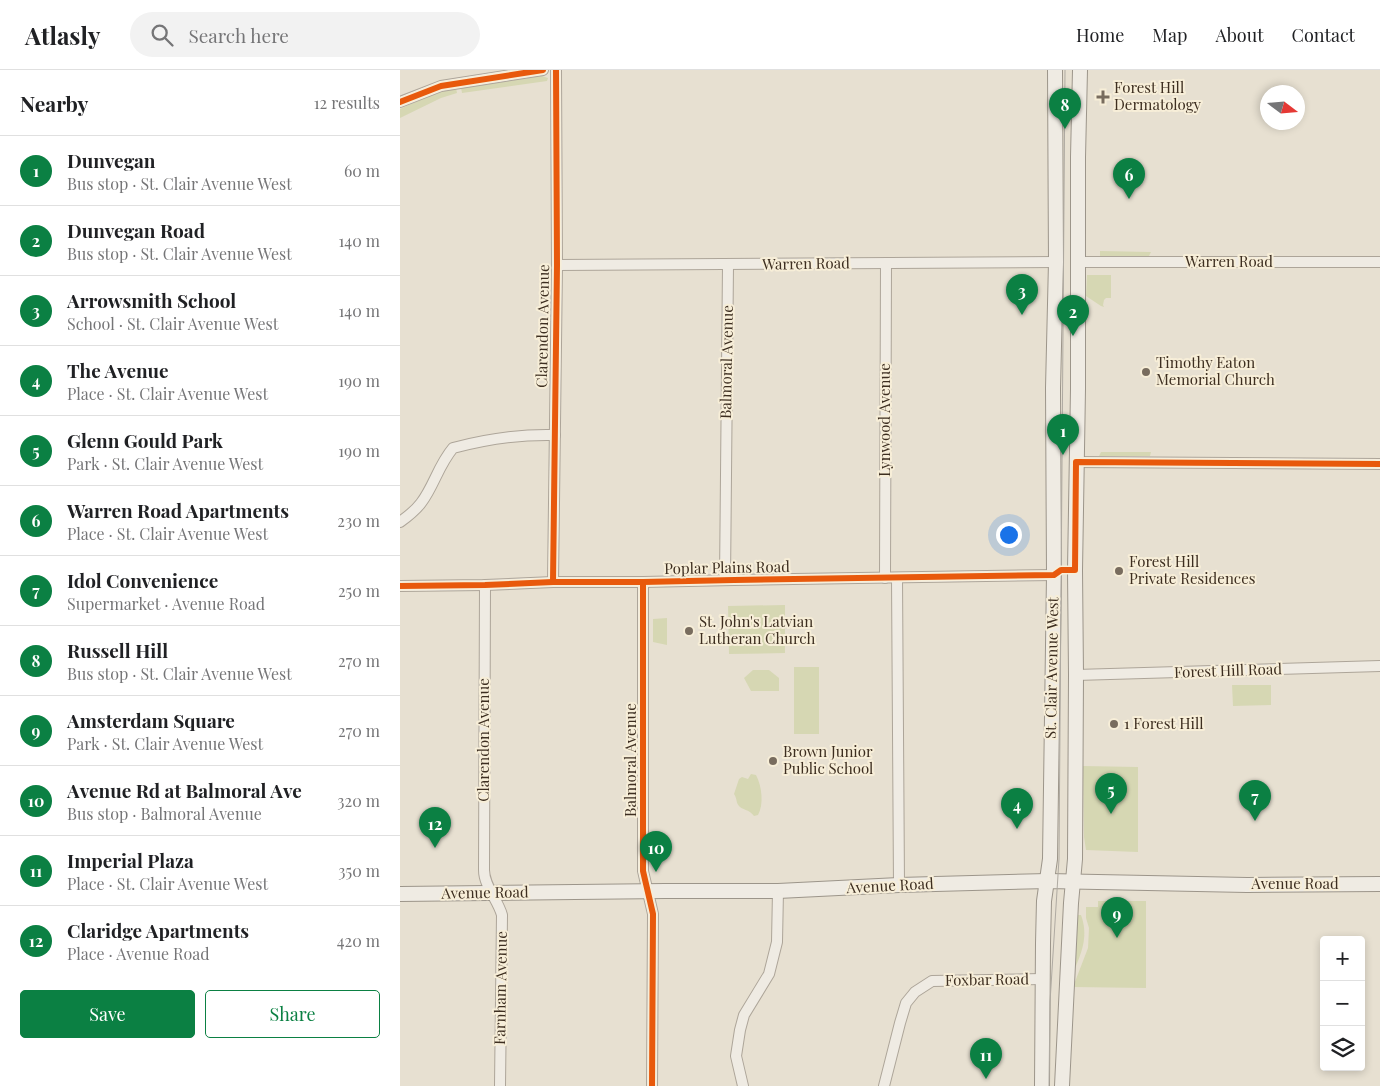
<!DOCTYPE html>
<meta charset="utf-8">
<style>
body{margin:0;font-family:"Playfair Display",serif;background:#f2f2f2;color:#202124}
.controls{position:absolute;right:15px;bottom:15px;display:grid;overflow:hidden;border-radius:5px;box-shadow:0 2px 8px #0003}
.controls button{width:45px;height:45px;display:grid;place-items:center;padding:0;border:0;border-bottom:1px solid #e0e0e0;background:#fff;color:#202124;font:25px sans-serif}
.compass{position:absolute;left:860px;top:15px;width:45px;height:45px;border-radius:50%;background:#fff;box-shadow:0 2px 8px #0003;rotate:106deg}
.you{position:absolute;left:608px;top:464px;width:18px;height:18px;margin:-12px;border:4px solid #fff;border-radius:50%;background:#1a73e8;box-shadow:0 0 0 8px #1a73e833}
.badge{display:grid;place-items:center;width:32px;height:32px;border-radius:50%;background:#0b8043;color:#fff;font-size:16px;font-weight:700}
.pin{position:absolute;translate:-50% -41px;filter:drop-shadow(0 1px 2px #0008)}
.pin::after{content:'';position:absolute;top:26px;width:18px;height:15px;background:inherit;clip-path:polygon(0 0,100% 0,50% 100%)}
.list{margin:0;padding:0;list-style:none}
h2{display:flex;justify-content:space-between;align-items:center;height:65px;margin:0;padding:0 20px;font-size:21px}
h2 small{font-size:16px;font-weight:400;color:#757577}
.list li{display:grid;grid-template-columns:32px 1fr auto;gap:15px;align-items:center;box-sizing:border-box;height:70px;padding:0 20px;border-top:1px solid #e0e0e0}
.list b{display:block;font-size:19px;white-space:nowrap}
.list p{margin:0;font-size:16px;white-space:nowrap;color:#757577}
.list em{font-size:16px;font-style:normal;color:#757577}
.actions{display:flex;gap:10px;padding:15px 20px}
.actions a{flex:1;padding:11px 0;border:1px solid #0b8043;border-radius:5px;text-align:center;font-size:18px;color:#0b8043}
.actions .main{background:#0b8043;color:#fff}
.icon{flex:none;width:28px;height:28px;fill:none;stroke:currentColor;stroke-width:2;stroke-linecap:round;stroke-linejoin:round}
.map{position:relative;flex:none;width:980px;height:1016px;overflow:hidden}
header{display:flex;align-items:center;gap:30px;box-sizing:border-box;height:70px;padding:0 25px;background:#fff;border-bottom:1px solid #e0e0e0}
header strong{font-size:24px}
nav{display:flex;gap:28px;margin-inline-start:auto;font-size:18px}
.search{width:350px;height:45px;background:#f2f2f2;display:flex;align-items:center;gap:12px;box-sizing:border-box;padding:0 18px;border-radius:28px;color:#757577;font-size:19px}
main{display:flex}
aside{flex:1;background:#fff}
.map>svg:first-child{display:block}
.green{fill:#d6d7b3}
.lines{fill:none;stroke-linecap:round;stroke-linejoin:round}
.minor-casing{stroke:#ada599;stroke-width:12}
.secondary-casing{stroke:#9c958a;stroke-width:16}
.minor{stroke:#efebe3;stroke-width:10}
.secondary{stroke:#efebe3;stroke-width:14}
.tram{stroke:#afaaa2;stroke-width:1}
.cycleway-casing{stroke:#f7eed8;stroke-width:9}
.cycleway{stroke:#e8590c;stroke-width:6}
.poi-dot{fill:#786c5e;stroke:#f7eed8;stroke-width:2}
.labels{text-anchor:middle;stroke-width:4;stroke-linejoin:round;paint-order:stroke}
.poi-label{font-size:15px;fill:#3d2e20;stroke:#f7eed8;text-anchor:start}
.street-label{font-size:15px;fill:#3d2e20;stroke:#f7eed8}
</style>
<header>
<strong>Atlasly</strong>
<div class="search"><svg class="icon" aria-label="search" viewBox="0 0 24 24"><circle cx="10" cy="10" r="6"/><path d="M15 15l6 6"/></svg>Search here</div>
<nav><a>Home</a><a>Map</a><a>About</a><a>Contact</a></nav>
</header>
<main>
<aside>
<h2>Nearby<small>12 results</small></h2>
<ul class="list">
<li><span class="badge">1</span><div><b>Dunvegan</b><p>Bus stop · St. Clair Avenue West</p></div><em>60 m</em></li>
<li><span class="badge">2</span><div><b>Dunvegan Road</b><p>Bus stop · St. Clair Avenue West</p></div><em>140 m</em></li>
<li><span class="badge">3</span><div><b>Arrowsmith School</b><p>School · St. Clair Avenue West</p></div><em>140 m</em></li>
<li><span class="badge">4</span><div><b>The Avenue</b><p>Place · St. Clair Avenue West</p></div><em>190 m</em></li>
<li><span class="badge">5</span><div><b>Glenn Gould Park</b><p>Park · St. Clair Avenue West</p></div><em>190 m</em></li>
<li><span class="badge">6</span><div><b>Warren Road Apartments</b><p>Place · St. Clair Avenue West</p></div><em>230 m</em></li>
<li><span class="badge">7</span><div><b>Idol Convenience</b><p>Supermarket · Avenue Road</p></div><em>250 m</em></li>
<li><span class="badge">8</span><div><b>Russell Hill</b><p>Bus stop · St. Clair Avenue West</p></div><em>270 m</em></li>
<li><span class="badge">9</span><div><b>Amsterdam Square</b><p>Park · St. Clair Avenue West</p></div><em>270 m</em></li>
<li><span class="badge">10</span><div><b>Avenue Rd at Balmoral Ave</b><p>Bus stop · Balmoral Avenue</p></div><em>320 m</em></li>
<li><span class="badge">11</span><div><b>Imperial Plaza</b><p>Place · St. Clair Avenue West</p></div><em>350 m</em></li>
<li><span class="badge">12</span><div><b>Claridge Apartments</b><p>Place · Avenue Road</p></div><em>420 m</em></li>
</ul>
<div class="actions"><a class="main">Save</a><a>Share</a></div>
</aside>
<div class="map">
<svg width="980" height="1016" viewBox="0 0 980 1016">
<rect width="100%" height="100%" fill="#e7e0d1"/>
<g class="green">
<path d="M142,6L148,8L147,11L62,23L61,18Z"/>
<path d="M56,18L57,23L41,28L0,48V39L32,24Z"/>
<path d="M700,181L751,182L749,186H700Z"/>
<path d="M687,205H711V228H706L704,230L703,235L704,237L701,236L686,226Z"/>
<path d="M701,382H751L750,386H699Z"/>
<path d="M385,535V583L329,584L328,536Z"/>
<path d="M267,548V575L253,572V549Z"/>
<rect x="394" y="597" width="25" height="67"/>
<path d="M353,600H369L379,608V621H351L344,608Z"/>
<path d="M832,615H871V635L833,636Z"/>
<path d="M683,696L738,697V782L686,780L684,767Z"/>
<path d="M351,704L356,705C362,716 364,735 358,745L354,746C349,739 342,740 339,736C336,733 337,728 334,724L339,709L342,707L348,709Z"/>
<path d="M698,831H746V918L673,917L688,878L689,858L686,848V837H698Z"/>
<path d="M677,845H681C688,864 683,880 675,898L673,897Z"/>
</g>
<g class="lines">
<g class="minor-casing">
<g id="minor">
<path d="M0,32L41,16L143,0"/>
<path d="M678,192H980"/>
<path d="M157,195L656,192"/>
<path d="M676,392L980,394"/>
<path d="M0,452C7,447 15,441 21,433C34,416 38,396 53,378C87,369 120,364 155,365"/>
<path d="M485,508L486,193"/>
<path d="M497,508L499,815"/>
<path d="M325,510L328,195"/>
<path d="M153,512L157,195L156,0"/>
<path d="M243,512V801L253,844L252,1016"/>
<path d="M85,515L84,800C84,816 98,830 102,845L100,1016"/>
<path d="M0,516L85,515L153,512H243L334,510L654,505"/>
<path d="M676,605L980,596"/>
<path d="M343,1016L336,986L340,960L344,945L369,904L377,872L378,821"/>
<path d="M484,1016L500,953L506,933L515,922L532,911L642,909"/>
</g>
</g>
<g class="secondary-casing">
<g id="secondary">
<path d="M0,824L265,821H378L499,815L648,811L847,815L980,814"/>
<path d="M642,1016L643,873L644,831L650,789L654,505L653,318L656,192L655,0"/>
<path d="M662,1016L671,833L675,789L676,605L675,500L678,319V87L680,0"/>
</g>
</g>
<use href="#minor" class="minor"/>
<use href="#secondary" class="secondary"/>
<path class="tram" d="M649,1016L650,932L659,789L665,0"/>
<g class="cycleway-casing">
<g id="cycleway">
<path d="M0,32L41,16L143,0"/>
<path d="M153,512L157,195L156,0"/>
<path d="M243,512V801L253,844L252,1016"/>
<path d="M0,516L85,515L153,512H243L334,510L654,505L661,500H675L676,392L980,394"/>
</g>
</g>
<use href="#cycleway" class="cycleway"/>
</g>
<g class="poi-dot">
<path d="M700.5 19.5h5v5h5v5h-5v5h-5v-5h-5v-5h5z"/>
<circle cx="746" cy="302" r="5"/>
<circle cx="719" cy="501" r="5"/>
<circle cx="289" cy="561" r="5"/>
<circle cx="714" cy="654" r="5"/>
<circle cx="373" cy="691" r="5"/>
</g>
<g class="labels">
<g class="poi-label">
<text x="714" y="23">Forest Hill<tspan x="714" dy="17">Dermatology</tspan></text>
<text x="756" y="298">Timothy Eaton<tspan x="756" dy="17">Memorial Church</tspan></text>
<text x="729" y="497">Forest Hill<tspan x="729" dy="17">Private Residences</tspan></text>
<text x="299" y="557">St. John's Latvian<tspan x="299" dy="17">Lutheran Church</tspan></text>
<text x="724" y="659">1 Forest Hill</text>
<text x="383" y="687">Brown Junior<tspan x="383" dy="17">Public School</tspan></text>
</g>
<g class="street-label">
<text x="829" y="197">Warren Road</text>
<text transform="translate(406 194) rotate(-1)" y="5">Warren Road</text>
<text transform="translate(143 256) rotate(-89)" y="5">Clarendon Avenue</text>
<text transform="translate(327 292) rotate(-89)" y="5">Balmoral Avenue</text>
<text transform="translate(485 350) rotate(-90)" y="5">Lynwood Avenue</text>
<text transform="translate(327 498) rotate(-1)" y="5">Poplar Plains Road</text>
<text transform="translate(652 598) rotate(-89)" y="5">St. Clair Avenue West</text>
<text transform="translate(828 601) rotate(-2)" y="5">Forest Hill Road</text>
<text transform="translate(84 670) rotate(-90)" y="5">Clarendon Avenue</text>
<text transform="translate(231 690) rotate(-90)" y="5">Balmoral Avenue</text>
<text x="895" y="819">Avenue Road</text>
<text transform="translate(490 816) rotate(-3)" y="5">Avenue Road</text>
<text transform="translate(85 823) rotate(-1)" y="5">Avenue Road</text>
<text transform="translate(587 910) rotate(-1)" y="5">Foxbar Road</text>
<text transform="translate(101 918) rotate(-89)" y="5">Farnham Avenue</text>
</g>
</g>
</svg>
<div class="controls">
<button>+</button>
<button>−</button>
<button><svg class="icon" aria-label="layers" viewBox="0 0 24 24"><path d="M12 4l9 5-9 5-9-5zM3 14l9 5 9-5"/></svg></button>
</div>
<svg class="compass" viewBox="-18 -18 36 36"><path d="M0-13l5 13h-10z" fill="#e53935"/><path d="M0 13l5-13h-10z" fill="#757577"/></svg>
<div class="you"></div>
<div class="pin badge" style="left:663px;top:385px">1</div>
<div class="pin badge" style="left:673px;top:266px">2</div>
<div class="pin badge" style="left:622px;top:245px">3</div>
<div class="pin badge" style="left:617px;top:759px">4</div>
<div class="pin badge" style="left:711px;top:744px">5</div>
<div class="pin badge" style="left:729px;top:129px">6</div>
<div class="pin badge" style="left:855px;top:751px">7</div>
<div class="pin badge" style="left:665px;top:59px">8</div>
<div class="pin badge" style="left:717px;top:868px">9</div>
<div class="pin badge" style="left:256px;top:802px">10</div>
<div class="pin badge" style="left:586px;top:1009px">11</div>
<div class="pin badge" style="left:35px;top:778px">12</div>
</div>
</main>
